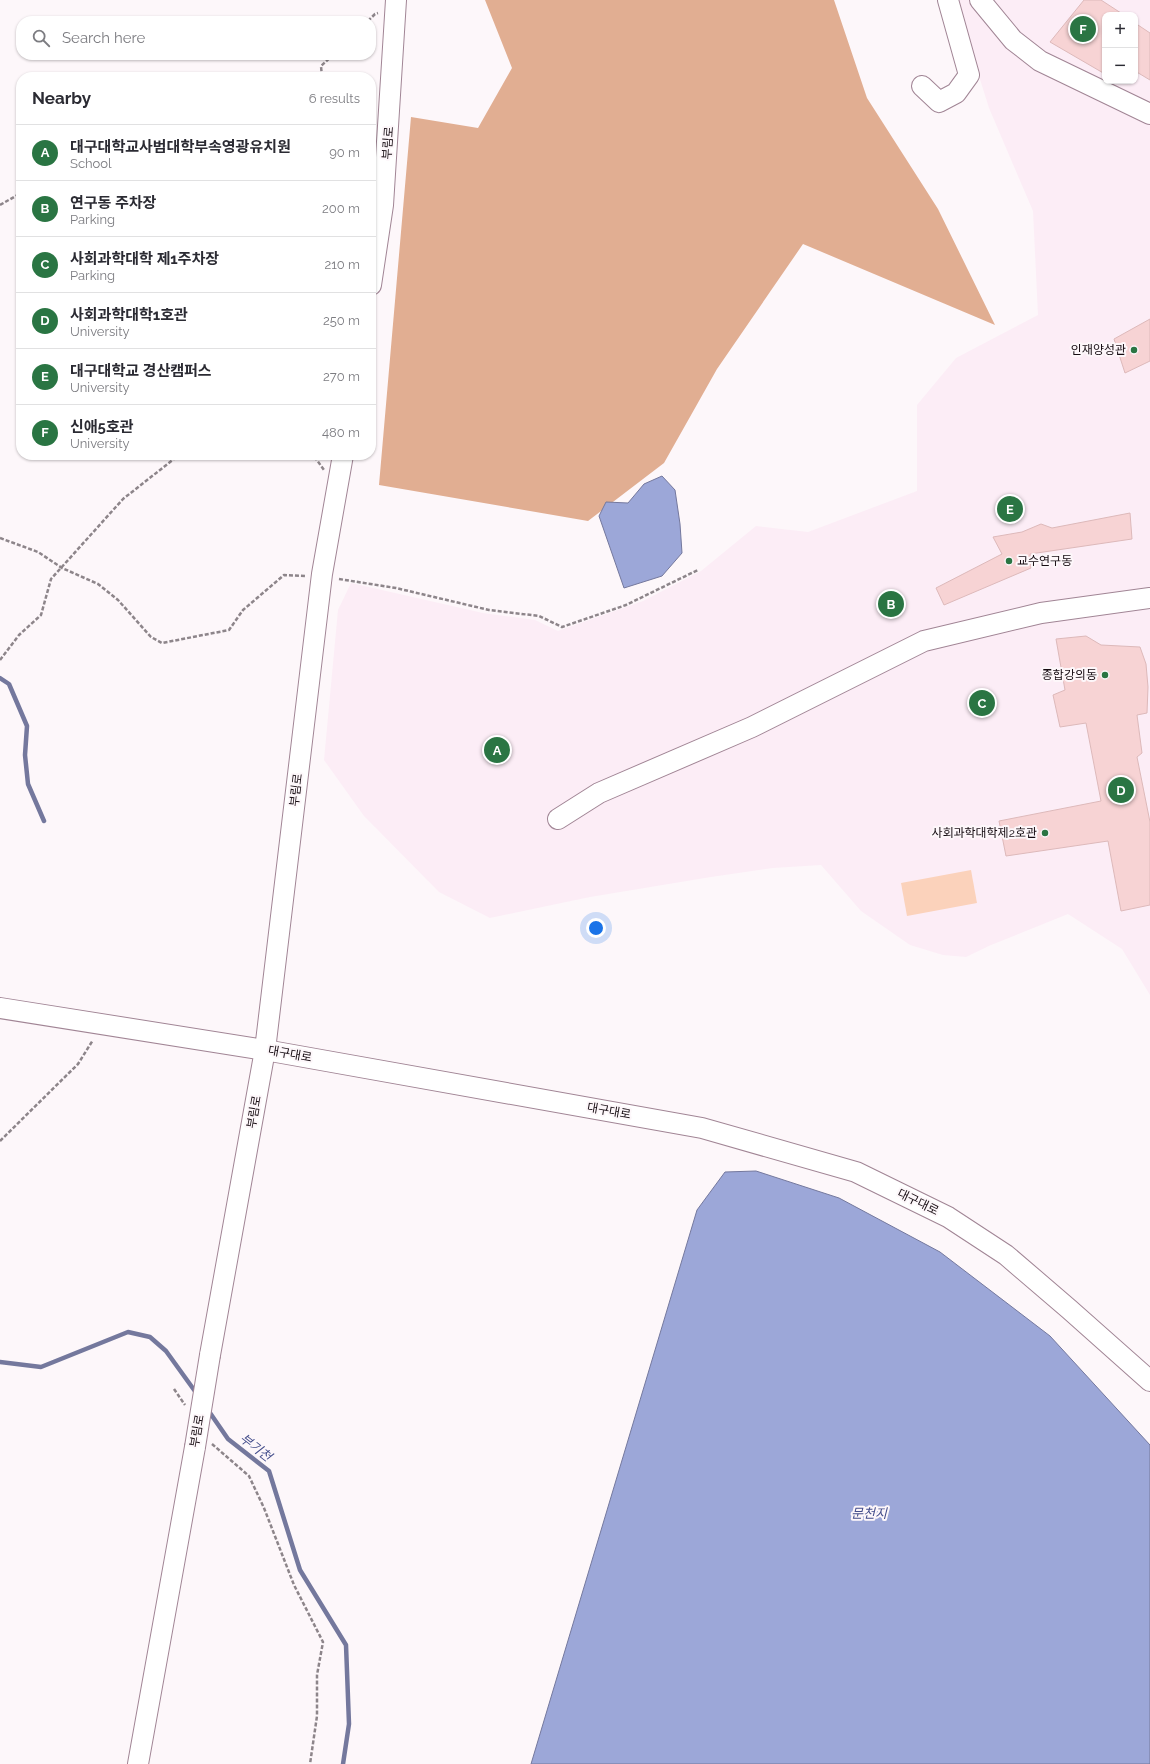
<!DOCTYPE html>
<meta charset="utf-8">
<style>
body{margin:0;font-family:Raleway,"Noto Sans KR",sans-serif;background:#f2f2f3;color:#2b2b33}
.controls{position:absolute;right:12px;top:12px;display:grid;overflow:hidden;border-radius:8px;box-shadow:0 1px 3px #0004}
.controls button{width:36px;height:36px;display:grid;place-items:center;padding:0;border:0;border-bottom:1px solid #e1e1e2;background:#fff;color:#2b2b33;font:20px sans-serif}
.you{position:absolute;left:596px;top:928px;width:14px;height:14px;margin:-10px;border:3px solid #fff;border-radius:50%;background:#1a73e8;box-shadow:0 0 0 6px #1a73e833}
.badge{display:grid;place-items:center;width:26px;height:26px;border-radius:50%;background:#2a7543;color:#fff;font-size:13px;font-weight:700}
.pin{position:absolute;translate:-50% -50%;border:2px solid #fff;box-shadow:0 1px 4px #0006}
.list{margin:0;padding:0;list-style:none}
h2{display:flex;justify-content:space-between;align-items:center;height:52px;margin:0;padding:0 16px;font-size:17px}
h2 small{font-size:13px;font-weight:400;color:#7c7c81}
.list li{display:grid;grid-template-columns:26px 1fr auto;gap:12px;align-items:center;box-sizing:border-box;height:56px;padding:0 16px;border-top:1px solid #e1e1e2}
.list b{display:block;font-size:15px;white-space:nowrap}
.list p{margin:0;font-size:13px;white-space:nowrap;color:#7c7c81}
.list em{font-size:13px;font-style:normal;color:#7c7c81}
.icon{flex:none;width:22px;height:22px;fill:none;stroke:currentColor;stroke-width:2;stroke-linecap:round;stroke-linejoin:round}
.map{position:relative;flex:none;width:1150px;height:1764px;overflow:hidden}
.search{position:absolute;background:#fff;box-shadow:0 1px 3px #0004;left:16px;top:16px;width:360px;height:44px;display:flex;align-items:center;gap:10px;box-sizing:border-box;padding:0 14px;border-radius:16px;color:#7c7c81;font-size:15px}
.panel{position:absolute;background:#fff;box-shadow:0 1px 3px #0004;left:16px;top:72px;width:360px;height:388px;border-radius:16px}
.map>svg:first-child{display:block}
.built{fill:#fcedf6;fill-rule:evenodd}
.green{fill:#fbd2bb}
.forest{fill:#e1ae92}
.water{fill:#9ca7d8;stroke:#74789d}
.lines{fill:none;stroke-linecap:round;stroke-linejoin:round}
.stream{stroke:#74789d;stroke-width:4.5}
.building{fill:#f7d3d4;stroke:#ddb9ba}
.minor-casing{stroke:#a18595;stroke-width:22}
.path{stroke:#8d858a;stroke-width:2.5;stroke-dasharray:4 2;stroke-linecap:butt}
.minor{stroke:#fff;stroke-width:20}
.minor-bridge-casing{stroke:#a18595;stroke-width:22;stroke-linecap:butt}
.minor-bridge{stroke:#fff;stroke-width:20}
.poi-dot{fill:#2a7543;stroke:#fdf7fa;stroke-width:1.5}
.labels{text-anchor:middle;stroke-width:4;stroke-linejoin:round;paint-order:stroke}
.street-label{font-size:12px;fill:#160c12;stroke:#fdf7fa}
.poi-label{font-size:12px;fill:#160c12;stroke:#fdf7fa;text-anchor:end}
.water-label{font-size:13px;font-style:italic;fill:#434d8b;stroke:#fdf7fa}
</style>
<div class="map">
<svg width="1150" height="1764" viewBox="0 0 1150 1764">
<rect width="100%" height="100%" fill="#fdf7fa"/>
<path class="built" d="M955,0H1150V995L1122,949L1068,914L991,945L966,957L943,955L910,945L861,911L821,865L773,868L711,877L590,897L490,918L439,892L364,816L324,760L338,610L351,583L483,613L535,620L558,631L643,601L701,571L756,526L808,532L917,491V405L956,358L1038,315L1033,211L989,108ZM1105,15H1135V81H1105Z"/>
<path class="green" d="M971,870L977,903L907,916L901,883Z"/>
<path class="forest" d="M485,0H834L867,98L938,209L995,325L803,244L717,369L664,463L588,521L379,485L411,117L478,128L512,68Z"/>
<g class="water">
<path d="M662,476L675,490L680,524L682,553L662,576L624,588L599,516L606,502L628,503L644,484Z"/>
<path d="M756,1171L839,1198L940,1252L1050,1336L1150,1445V1764H531L697,1210L725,1172Z"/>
</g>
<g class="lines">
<g class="stream">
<path d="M0,678L9,684L27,726L25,755L28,784L44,821"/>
<path d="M0,1362L41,1367L128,1332L150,1337L166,1351L197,1394"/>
<path d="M208,1410L228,1439L269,1471L300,1570L346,1645L349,1724L343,1764"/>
</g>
</g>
<g class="building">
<path d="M1084,0H1101L1124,15H1105V74L1050,42Z"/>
<path d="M1135,23L1150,33V80L1135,71Z"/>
<path d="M1150,319V361L1125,373L1114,339Z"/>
<path d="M1130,513L1132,539L1030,554L1031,568L944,605L936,588L1002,554L993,537L1022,532L1041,524L1052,528Z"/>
<path d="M1086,636L1101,645L1140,647L1146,664L1148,687L1147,713L1137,715L1142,753L1137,757L1150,822V905L1121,911L1108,841L1006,856L999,821L1101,801L1086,723L1060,727L1053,695L1065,690L1056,639Z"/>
</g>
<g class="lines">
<g class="minor-casing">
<g id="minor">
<path d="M980,0L1013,40L1040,61L1150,114"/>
<path d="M922,86L939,102L956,93L969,75L948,0"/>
<path d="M371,285L383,205L396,0"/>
<path d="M558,819L599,793L752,727L924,641L1041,613L1150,598"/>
<path d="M0,1008L265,1050L702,1128L856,1172L948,1217L1006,1255L1069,1309L1150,1381"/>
<path d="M210,1355L265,1050L322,574L343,455"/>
<path d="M138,1764L195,1447"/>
</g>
</g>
<g class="path">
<path d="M368,21L375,14L378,13"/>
<path d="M322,77L321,66L333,55"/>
<path d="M0,205L21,193"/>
<path d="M309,455L314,456L324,470"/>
<path d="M0,538L38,552L62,568L98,584L118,600L151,637L162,643L229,630L243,610L284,575L306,576"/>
<path d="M339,579L396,588L489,610L539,616L562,627L626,605L698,570"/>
<path d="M0,660L19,635L41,615L51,579L123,499L179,455"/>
<path d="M0,1141L78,1064L93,1040"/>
<path d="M174,1389L185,1405"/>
<path d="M212,1444L249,1476L264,1508L294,1585L323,1642L317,1675V1716L310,1764"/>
</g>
<use href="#minor" class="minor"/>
<g class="minor-bridge-casing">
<path id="minor-bridge" d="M195,1447L210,1355"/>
</g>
<use href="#minor-bridge" class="minor-bridge"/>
</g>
<g class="poi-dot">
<circle cx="1134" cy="350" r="4"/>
<circle cx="1009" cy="561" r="4"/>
<circle cx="1105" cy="675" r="4"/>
<circle cx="1045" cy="833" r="4"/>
</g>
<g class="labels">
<g class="street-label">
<text transform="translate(388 143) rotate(-86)" y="4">부림로</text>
<text transform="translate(296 790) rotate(-83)" y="4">부림로</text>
<text transform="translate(290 1054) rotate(10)" y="4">대구대로</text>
<text transform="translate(609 1111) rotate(10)" y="4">대구대로</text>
<text transform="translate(254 1112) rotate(-80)" y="4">부림로</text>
<text transform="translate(918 1202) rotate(26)" y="4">대구대로</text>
<text transform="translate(197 1431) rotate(-80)" y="4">부림로</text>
</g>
<g class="poi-label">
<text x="1126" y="354">인재양성관</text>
<text x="1017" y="565" text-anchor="start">교수연구동</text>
<text x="1097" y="679">종합강의동</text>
<text x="1037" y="837">사회과학대학제2호관</text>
</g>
<g class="water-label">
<text transform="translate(256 1447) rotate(38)" y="5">부기천</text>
<text x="869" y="1518">문천지</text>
</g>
</g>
</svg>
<div class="controls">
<button>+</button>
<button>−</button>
</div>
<div class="you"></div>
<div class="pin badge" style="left:497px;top:750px">A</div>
<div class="pin badge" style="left:891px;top:604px">B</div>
<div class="pin badge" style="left:982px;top:703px">C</div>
<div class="pin badge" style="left:1121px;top:790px">D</div>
<div class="pin badge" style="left:1010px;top:509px">E</div>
<div class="pin badge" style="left:1083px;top:29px">F</div>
<div class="search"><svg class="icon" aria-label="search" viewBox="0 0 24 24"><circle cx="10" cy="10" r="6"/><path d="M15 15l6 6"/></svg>Search here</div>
<section class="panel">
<h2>Nearby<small>6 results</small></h2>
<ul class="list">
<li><span class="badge">A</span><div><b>대구대학교사범대학부속영광유치원</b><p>School</p></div><em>90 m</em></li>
<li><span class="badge">B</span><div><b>연구동 주차장</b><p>Parking</p></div><em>200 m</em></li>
<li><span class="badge">C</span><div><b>사회과학대학 제1주차장</b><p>Parking</p></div><em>210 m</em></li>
<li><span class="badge">D</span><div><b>사회과학대학1호관</b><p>University</p></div><em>250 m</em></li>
<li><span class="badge">E</span><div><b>대구대학교 경산캠퍼스</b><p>University</p></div><em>270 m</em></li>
<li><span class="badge">F</span><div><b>신애5호관</b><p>University</p></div><em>480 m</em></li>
</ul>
</section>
</div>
